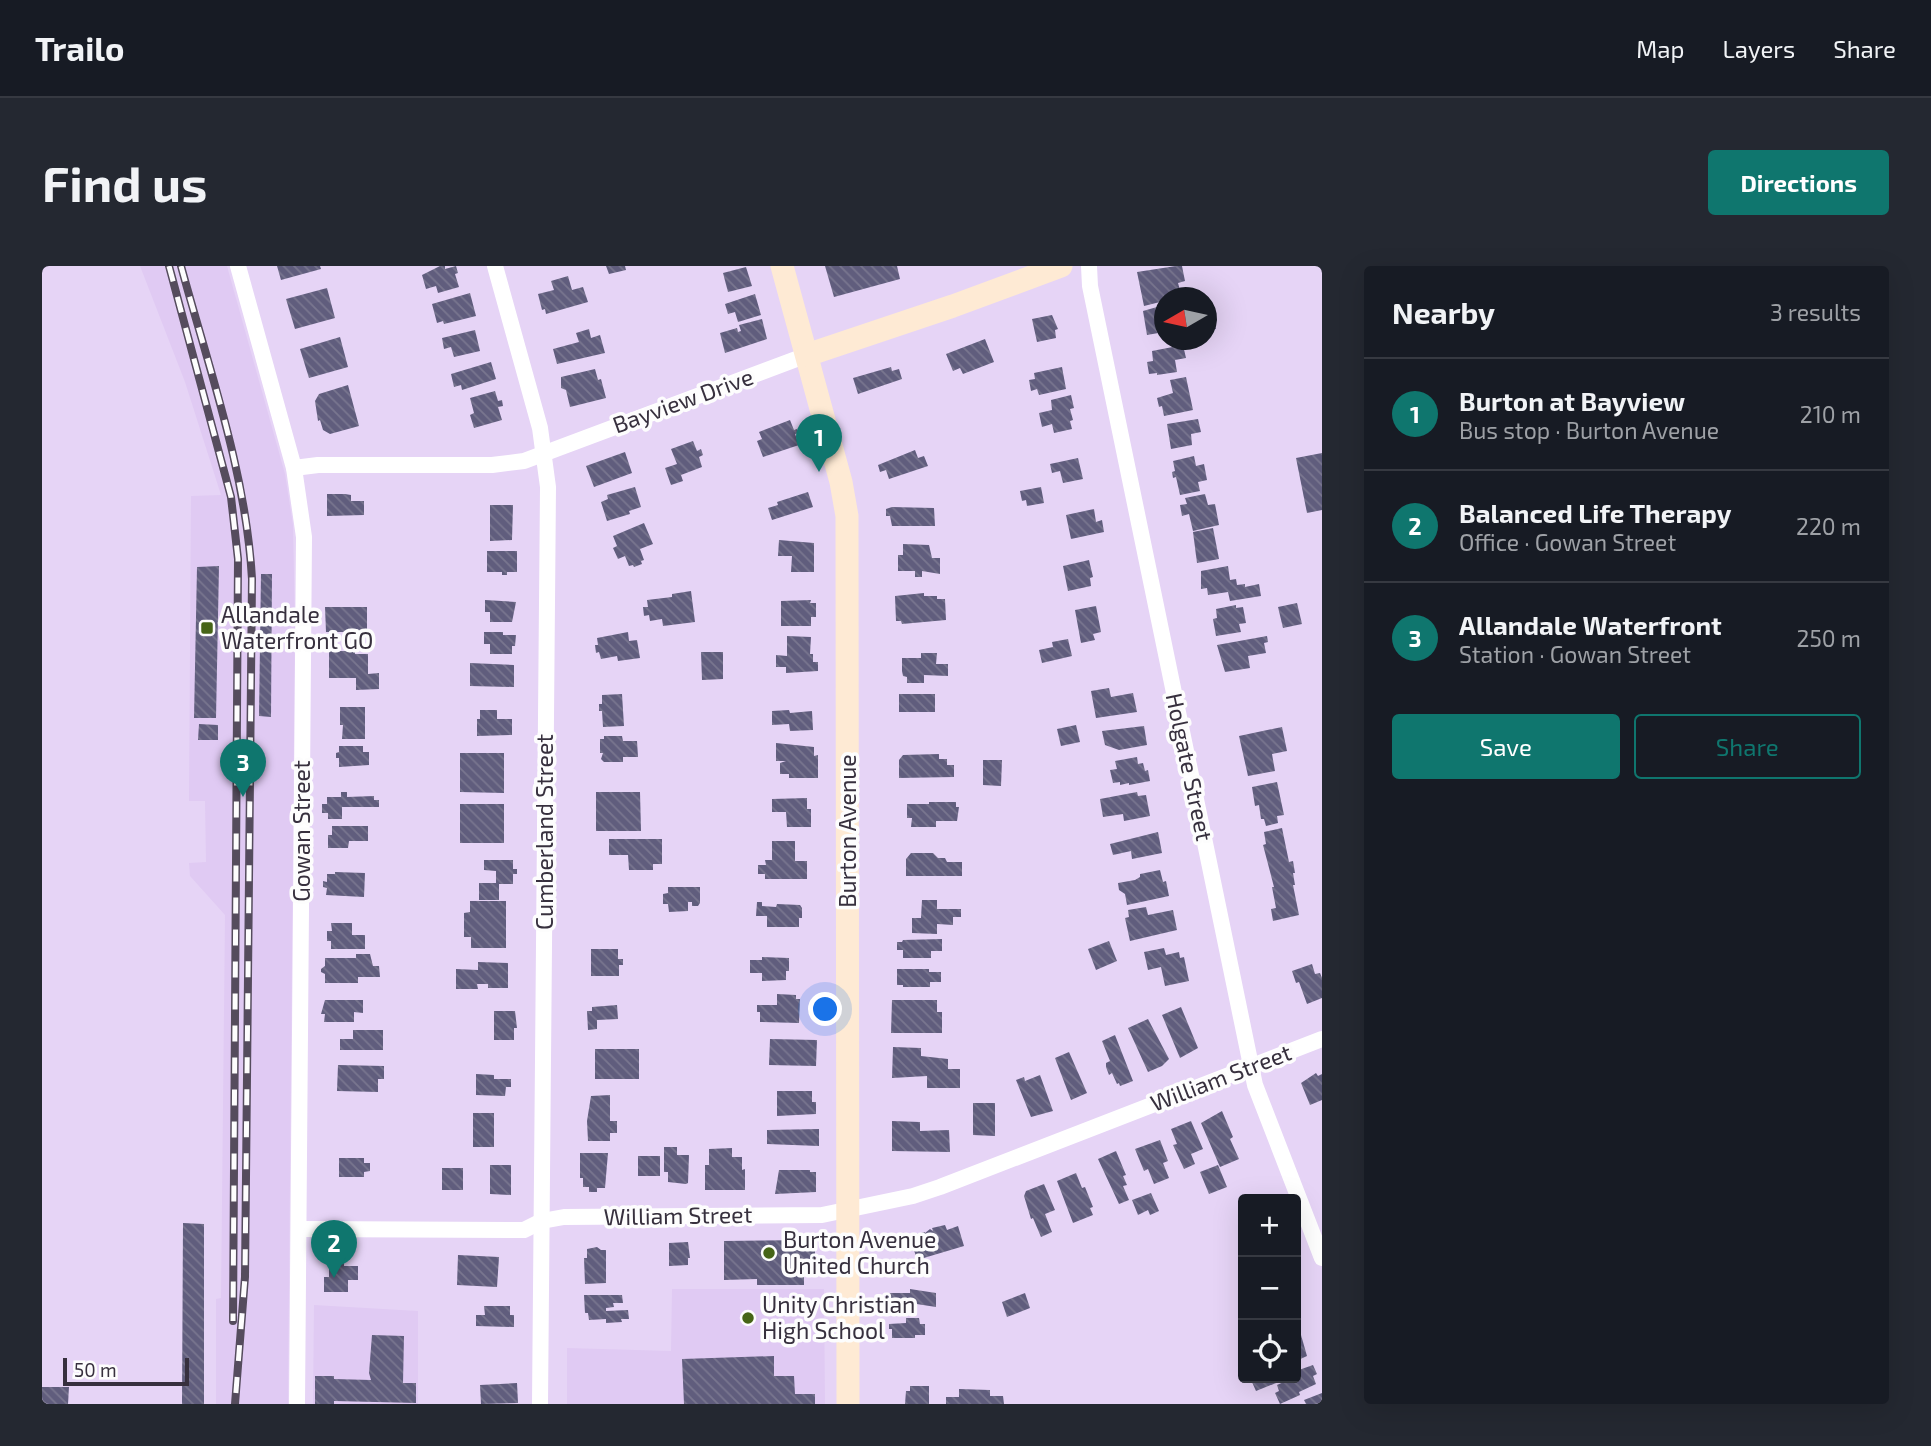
<!DOCTYPE html>
<meta charset="utf-8">
<style>
body{margin:0;font-family:"Exo 2",sans-serif;background:#242831;color:#f1f3f6}
.controls{position:absolute;right:21px;bottom:21px;display:grid;overflow:hidden;border-radius:7px;box-shadow:0 7px 28px #0002}
.controls button{width:63px;height:63px;display:grid;place-items:center;padding:0;border:0;border-bottom:2px solid #363941;background:#171b24;color:#f1f3f6;font:35px sans-serif}
.compass{position:absolute;left:1112px;top:21px;width:63px;height:63px;border-radius:50%;background:#171b24;box-shadow:0 7px 28px #0002;rotate:261deg}
.scale{position:absolute;left:21px;bottom:18px;width:126px;box-sizing:border-box;padding-left:7px;border:4px solid #37303e;border-top:0;font-size:19px;line-height:24px;white-space:nowrap;color:#37303e;-webkit-text-stroke:5px #fdfdfd;paint-order:stroke}
.you{position:absolute;left:784px;top:744px;width:24px;height:24px;margin:-18px;border:5px solid #fff;border-radius:50%;background:#1a73e8;box-shadow:0 0 0 10px #1a73e833}
.badge{display:grid;place-items:center;width:46px;height:46px;border-radius:50%;background:#0f766e;color:#fff;font-size:23px;font-weight:700}
.pin{position:absolute;translate:-50% -58px;filter:drop-shadow(0 2px 4px #0008)}
.pin::after{content:'';position:absolute;top:37px;width:24px;height:21px;background:inherit;clip-path:polygon(0 0,100% 0,50% 100%)}
.list{margin:0;padding:0;list-style:none}
h2{display:flex;justify-content:space-between;align-items:center;height:91px;margin:0;padding:0 28px;font-size:30px}
h2 small{font-size:23px;font-weight:400;color:#9ea1a6}
.list li{display:grid;grid-template-columns:46px 1fr auto;gap:21px;align-items:center;box-sizing:border-box;height:112px;padding:0 28px;border-top:2px solid #363941}
.list b{display:block;font-size:26px;white-space:nowrap}
.list p{margin:0;font-size:23px;white-space:nowrap;color:#9ea1a6}
.list em{font-size:23px;font-style:normal;color:#9ea1a6}
.actions{display:flex;gap:14px;padding:21px 28px}
.actions a{flex:1;padding:16px 0;border:2px solid #0f766e;border-radius:7px;text-align:center;font-size:24px;color:#0f766e}
.actions .main{background:#0f766e;color:#fff}
.icon{flex:none;width:38px;height:38px;fill:none;stroke:currentColor;stroke-width:2;stroke-linecap:round;stroke-linejoin:round}
.map{position:relative;flex:none;width:1280px;height:1138px;overflow:hidden;border-radius:7px}
header{display:flex;align-items:center;gap:42px;box-sizing:border-box;height:98px;padding:0 35px;background:#171b24;border-bottom:2px solid #363941}
header strong{font-size:33px}
nav{display:flex;gap:38px;margin-inline-start:auto;font-size:24px}
.intro{display:flex;align-items:center;justify-content:space-between;box-sizing:border-box;height:168px;padding:0 42px}
h1{margin:0;font-size:49px}
.button{padding:18px 32px;border-radius:7px;background:#0f766e;color:#fff;font-size:24px;font-weight:700}
main{display:flex;gap:42px;padding:0 42px}
aside{flex:1;background:#171b24;border-radius:7px;box-shadow:0 7px 28px #0002}
.map>svg:first-child{display:block}
.built{fill:#e0caf3}
.building{fill:url(#building-back-hatch)}
.lines{fill:none;stroke-linecap:round;stroke-linejoin:round}
.street{stroke:#fff;stroke-width:16}
.secondary{stroke:#feead4;stroke-width:23}
.rail-casing{stroke:#554c5d;stroke-width:8}
.rail{stroke:#fdfdfd;stroke-width:5;stroke-dasharray:16;stroke-linecap:butt}
.poi-dot{fill:#466417;stroke:#fdfdfd;stroke-width:2.5}
.labels{text-anchor:middle;stroke-width:7;stroke-linejoin:round;paint-order:stroke}
.street-label{font-size:23px;fill:#37303e;stroke:#fdfdfd}
.poi-label{font-size:23px;fill:#37303e;stroke:#fdfdfd;text-anchor:start}
</style>
<header>
<strong>Trailo</strong>
<nav><a>Map</a><a>Layers</a><a>Share</a></nav>
</header>
<div class="intro"><h1>Find us</h1><a class="button">Directions</a></div>
<main>
<div class="map">
<svg width="1280" height="1138" viewBox="0 0 1280 1138">
<defs>
<pattern id="building-back-hatch" width="6" height="6" patternUnits="userSpaceOnUse" patternTransform="scale(1.75)"><rect width="6" height="6" fill="#605d7d"/><path d="M-1 5l2 2M0 0l6 6M5-1l2 2" fill="none" stroke="#79768f"/></pattern>
</defs>
<rect width="100%" height="100%" fill="#e6d4f6"/>
<g class="built">
<path d="M98,0H185L243,208L251,259L253,359L246,1138H174V1033L179,1032L183,649L148,610L147,597L164,596L163,535H147L149,230L179,229L143,116Z"/>
<path d="M630,1023H782L783,1138H525V1082L629,1085Z"/>
<path d="M272,1039L376,1045V1138H271Z"/>
</g>
<g class="building">
<path d="M235,0H278L279,3L239,14Z"/>
<path d="M398,0H403V3L414,0L416,7L413,8L417,21L396,27L394,20L384,23L380,9Z"/>
<path d="M564,0H583L584,4L567,8Z"/>
<path d="M783,0H855L858,13L792,31Z"/>
<path d="M1134,0H1140L1143,15L1136,17L1140,31L1122,32V35L1102,40L1095,6Z"/>
<path d="M704,1L710,20L686,26L681,7Z"/>
<path d="M526,10L530,24L541,21L546,36L504,48L503,43L500,44L496,28L512,24L509,15Z"/>
<path d="M285,22L293,52L253,63L244,33Z"/>
<path d="M428,27L434,50L402,58L401,55L395,57L390,38Z"/>
<path d="M713,28L719,49L696,56L693,46L686,48L683,38Z"/>
<path d="M1122,39V66L1105,69L1101,45Z"/>
<path d="M1010,49L1016,63L1013,64L1014,72L995,76L990,53Z"/>
<path d="M1172,49L1174,63L1164,65V50Z"/>
<path d="M720,53L725,73L683,87L678,67L695,62L696,66L699,65L697,59Z"/>
<path d="M547,63L549,72L558,69L563,87L515,98L511,83L537,76L534,67Z"/>
<path d="M433,64L438,85L412,91L409,81L402,83L400,72Z"/>
<path d="M298,71L306,101L267,112L258,83Z"/>
<path d="M943,73L952,96L921,108L918,102L911,105L904,88Z"/>
<path d="M1141,79L1144,92L1133,94L1135,106L1115,109V107L1107,108L1105,96L1111,95L1110,85Z"/>
<path d="M449,96L454,113L420,124L419,119L412,121L409,108Z"/>
<path d="M849,101L850,105L857,103L860,113L816,128L811,112Z"/>
<path d="M1020,101L1024,123L997,129L995,123L989,125L987,114L993,113L992,107Z"/>
<path d="M553,103L556,114L559,113L564,132L528,141L524,124L519,122V111Z"/>
<path d="M1144,111L1151,144L1122,150L1120,140L1117,141L1115,132L1131,127L1128,114Z"/>
<path d="M306,119L317,160L288,168L281,164L278,154L276,155L273,135L277,128Z"/>
<path d="M453,125L456,135L460,134L461,140L456,141L460,154L432,162L428,149L432,147L428,132Z"/>
<path d="M1029,129L1032,142L1028,143L1031,154L1028,155L1030,163L1012,167L1010,158L1000,161L997,147L1010,144L1009,134Z"/>
<path d="M1156,153L1159,166L1149,168L1150,179L1129,183L1125,158Z"/>
<path d="M748,154L752,164L755,163L756,167L753,168L757,179L721,191L715,175L720,173L717,166Z"/>
<path d="M651,175L655,185L659,183L661,189L657,191L660,201L639,209L641,215L629,219L623,202L635,198L629,183Z"/>
<path d="M873,184L876,192L882,190L886,200L847,213L844,204L838,206L836,199Z"/>
<path d="M583,186L590,207L552,221L544,200Z"/>
<path d="M1280,187V244L1265,247L1254,192Z"/>
<path d="M1152,190L1154,200L1162,198L1165,214L1156,216L1158,225L1138,229L1134,211L1131,212L1130,206L1133,205L1131,195Z"/>
<path d="M1036,192L1041,213L1021,217L1018,205L1010,207L1008,198Z"/>
<path d="M593,221L599,241L587,245L588,248L565,255L559,236L566,233L565,229Z"/>
<path d="M999,221L1002,237L985,240L984,234L980,235L978,225Z"/>
<path d="M766,226L771,241L730,254L726,242L736,239L735,236Z"/>
<path d="M285,228H303L309,229V235H322V249L285,250Z"/>
<path d="M1163,228L1166,239L1173,238L1177,259L1151,265L1147,248L1140,250L1138,239L1145,238L1143,232Z"/>
<path d="M448,239H471L470,274L448,275Z"/>
<path d="M850,241L892,242L893,260H850L848,250H844V243Z"/>
<path d="M1052,243L1054,256L1060,254L1062,266L1029,273L1024,249Z"/>
<path d="M602,257L611,278L598,283L602,294L599,295L600,298L592,301L591,299L587,300L583,290L576,293L571,282L575,280L571,270Z"/>
<path d="M1171,262L1177,293L1155,297L1151,266Z"/>
<path d="M737,274L772,277V306H749L750,290H736Z"/>
<path d="M861,278L887,279L890,292H898V308L880,305V311H873V305H856V289H861Z"/>
<path d="M445,285H475V306H465V309H460V306H445Z"/>
<path d="M1047,294L1051,311L1048,312L1049,320L1026,325L1021,300Z"/>
<path d="M177,300L174,452H152L155,301Z"/>
<path d="M1186,300L1188,314L1194,313L1195,319L1203,318V321L1217,318L1219,330L1188,335L1186,326L1166,329L1165,322L1159,323V305Z"/>
<path d="M219,308H230L229,451L217,450Z"/>
<path d="M649,325L653,356L621,360L620,353L608,355L607,349L602,350L601,341H606L605,334L630,331V328Z"/>
<path d="M882,327V330H895V333H903L904,354L860,358L859,355H854L853,330Z"/>
<path d="M443,334L474,336L470,356H448V346H443Z"/>
<path d="M769,334L768,337H774V351H769V360H739V335Z"/>
<path d="M1255,337L1260,358L1241,362L1236,341Z"/>
<path d="M1194,339V342L1201,341L1204,357L1197,358L1199,366L1174,370L1171,353L1175,352L1174,343Z"/>
<path d="M1054,340L1059,366L1051,368L1053,374L1039,377L1033,344Z"/>
<path d="M283,341H325V366H284Z"/>
<path d="M442,366H461V369H474L473,380H470V388H448V378H442Z"/>
<path d="M586,366L587,375L595,374L598,392L576,395L575,390L559,393L557,386L554,387L553,379H556L555,372Z"/>
<path d="M745,370L769,371L768,388H771V396H776V405L744,407V401H734V389L745,390Z"/>
<path d="M1225,370L1226,376L1222,377L1224,387L1206,390L1208,402L1183,406L1175,379Z"/>
<path d="M1026,373L1030,390L1000,397L997,384L1011,381L1010,376Z"/>
<path d="M287,385H313V388H326V408L337,407V423L314,424V412H287Z"/>
<path d="M659,386H681V413L660,414Z"/>
<path d="M879,387H895L894,398H906V410L882,409V417H865V411L861,410L860,405V392H879Z"/>
<path d="M428,397L472,399V421L428,420Z"/>
<path d="M1067,422L1069,431L1091,427L1095,446L1054,452L1049,425Z"/>
<path d="M580,428L582,460L561,461L560,445H557V438H560V429Z"/>
<rect x="857" y="428" width="36" height="18"/>
<path d="M298,441H323V473H300L301,459H298Z"/>
<path d="M438,444H455V453H470V469L435,470V453H438Z"/>
<path d="M747,444L748,447L770,445L771,464L748,465L747,458L730,459V445Z"/>
<path d="M157,458L176,459V474H156Z"/>
<path d="M1034,459L1038,476L1019,480L1015,463Z"/>
<path d="M1102,460L1105,479L1077,484L1063,479L1060,465Z"/>
<path d="M1240,461L1245,485L1230,488L1233,505L1206,510L1197,470Z"/>
<path d="M562,470H580L581,475H595L596,491H581V496H562L559,493L561,487H558V473H562Z"/>
<path d="M734,477L772,481V490L776,489V512H747V508H738V497L744,495H734Z"/>
<path d="M297,480H321V486H327V499L297,501V492H294V487L297,486Z"/>
<path d="M418,487H462V527L418,526Z"/>
<path d="M897,488V493H905V499H912V511L857,512V494L861,489Z"/>
<path d="M1095,491L1096,498L1101,497L1103,505L1106,504L1108,515L1087,519V517L1078,519V516L1071,517L1068,504L1075,503L1073,495Z"/>
<path d="M941,494H960L959,520L941,519Z"/>
<path d="M1235,516L1242,549L1235,550L1236,557L1224,560L1222,553H1219L1217,539L1213,540L1210,521Z"/>
<path d="M299,526H305V531L332,530V534H337V541H300V553H286V547H280V538H285V531H299Z"/>
<path d="M554,526H598L599,565H554Z"/>
<path d="M1095,526L1096,530L1104,529L1108,550L1082,555L1081,548L1061,551L1058,533Z"/>
<path d="M765,532V543H769V561H745L744,546H730V533Z"/>
<path d="M887,536H914V541H917L915,555H894V561H869L870,552H865V538H887Z"/>
<rect x="418" y="538" width="44" height="39"/>
<path d="M290,560H326V575H307L306,582H286V569H290Z"/>
<path d="M1240,562L1247,596L1251,595L1253,607H1251L1253,619H1251L1257,649L1231,655L1229,643L1234,642L1230,621H1232L1221,579L1224,578L1222,566Z"/>
<path d="M1116,566L1120,587L1090,593L1089,585L1071,589L1068,578Z"/>
<path d="M567,573H620V598H611V604H587L586,589H567Z"/>
<path d="M730,575H753V595H765V613H723V608H716V599H724L723,594H730Z"/>
<path d="M869,587H891L896,592H903L905,596H920V610H864V593Z"/>
<path d="M442,594H471V603H475V608H471V618H457V634H437V617H454V605L442,604Z"/>
<path d="M1118,604L1121,616L1124,615L1127,630L1085,639L1083,628L1077,624L1076,617L1093,614L1098,611V608Z"/>
<path d="M293,606L323,607L322,631L284,629L285,622L281,621V615L285,616V608H293Z"/>
<path d="M626,621H658V637L656,640H650V636H646V645L627,646L626,638H621V628L626,627Z"/>
<path d="M880,634H895V643H919V651H911V659L895,658V668L870,667V652H879Z"/>
<path d="M428,635H464V682H429V671H422V647L428,646Z"/>
<path d="M715,636H720V640L734,641L735,638L758,639L760,642V652H757V661H725V650H714Z"/>
<path d="M1104,641L1106,649L1131,644L1135,664L1088,675L1083,652L1087,651L1086,644Z"/>
<path d="M289,657H310V669H323V683H289V675H285V665H290Z"/>
<path d="M900,673V685H889V692H861V684H855V676H860L861,674Z"/>
<path d="M1067,675L1075,695L1054,704L1046,683Z"/>
<path d="M1122,682L1124,689L1137,686L1138,692L1142,691L1147,715L1123,720L1119,701L1106,704L1102,686Z"/>
<path d="M549,683H576V693H581V699H577V710H549Z"/>
<path d="M314,688H328L331,700H337L338,711H316V717H283V708L279,706V703L283,700V692H314Z"/>
<path d="M720,691L747,692V705H744V714L720,715V707H708V694H720Z"/>
<path d="M436,696L466,697V722H446V718H435L436,723H414V703L436,704Z"/>
<path d="M1270,698L1273,708L1278,707L1280,712V732L1265,738L1257,716L1254,717L1250,705Z"/>
<path d="M855,703H887V706H899V716H888V721H861V719H855Z"/>
<path d="M735,728L754,729V733H758L757,757L718,756V746H715V739H735Z"/>
<path d="M283,734H321V747L312,746V756H282L283,748H279Z"/>
<path d="M850,734H895V746H900V767H849Z"/>
<path d="M575,739L576,753L555,754V763L546,764L545,745H550V741Z"/>
<path d="M1139,741L1156,782L1138,792L1120,749Z"/>
<path d="M452,745H473L475,762H472V774H452Z"/>
<path d="M1106,753L1127,793L1120,800L1106,806L1086,762Z"/>
<path d="M311,764H341V784H298V773H311Z"/>
<path d="M1073,769L1091,815L1078,820L1077,817L1075,818L1070,807L1067,809L1064,801V797L1068,795L1060,775Z"/>
<path d="M728,773L775,774L774,800L727,799Z"/>
<path d="M851,781L879,782V790L906,793V803H918V822H885V810L850,812Z"/>
<rect x="553" y="783" width="44" height="30"/>
<path d="M1027,786L1045,827L1029,834L1013,792Z"/>
<path d="M296,799L342,800V813H336V826L295,825Z"/>
<path d="M1274,807L1276,810L1280,808V834L1268,839L1259,817Z"/>
<path d="M434,808L452,809V813H469V821H464L463,830L434,829Z"/>
<path d="M998,809L1011,845L989,851L974,814L982,811L983,815Z"/>
<path d="M735,825H770V836H774V848L735,850Z"/>
<path d="M568,829V855H575V867H568V875H546L545,855L549,830Z"/>
<path d="M931,837H953V870L931,869Z"/>
<path d="M1180,845L1191,871L1188,873L1197,893L1178,901L1159,857Z"/>
<rect x="431" y="847" width="21" height="34"/>
<path d="M850,855L878,856V865L907,864L908,886L850,885Z"/>
<path d="M1149,855L1161,883L1149,888L1153,898L1142,903L1131,879L1135,878L1129,863Z"/>
<path d="M777,863V880L725,878V864Z"/>
<path d="M1118,874L1126,895L1121,897L1127,912L1112,918L1106,903L1102,905L1093,883Z"/>
<path d="M622,881H635V889H647L646,917L644,918L626,916V906H622Z"/>
<path d="M690,882V891H700V904L703,903V924H663V899H667V883Z"/>
<path d="M1074,885L1084,909L1081,910L1085,919L1081,920L1087,934L1077,938L1056,893Z"/>
<path d="M538,887H566L563,922H555V926H547V921H541V912H538Z"/>
<rect x="596" y="890" width="22" height="20"/>
<path d="M297,892H322V897H328V905L322,906V911H297Z"/>
<path d="M448,899H469V929L448,928Z"/>
<path d="M1176,899L1185,921L1167,928L1158,906Z"/>
<rect x="400" y="902" width="21" height="22"/>
<path d="M737,904H768V906H774V926L733,928Z"/>
<path d="M1034,907L1040,922L1043,921L1051,941L1048,942L1051,949L1031,957L1015,915Z"/>
<path d="M1002,918L1013,944L1003,948L1010,966L999,971L991,952L989,953L982,930L984,925Z"/>
<path d="M1109,927L1117,945L1108,949L1106,944L1096,949L1090,934Z"/>
<path d="M141,957L162,958V1138H140Z"/>
<path d="M903,959L905,964L916,960L922,980L875,994L872,984L867,985L864,975L867,970L883,966V967L888,963L891,965L890,962Z"/>
<path d="M773,974V999H780V1006L762,1007V1019H715V1013L682,1014V975Z"/>
<path d="M646,976L648,992H646V999L627,1000V977Z"/>
<path d="M555,981L559,984H564V1017L543,1018L542,992H545V983Z"/>
<path d="M416,989L457,991L455,1021L415,1019Z"/>
<path d="M287,995H302V1000H316V1014H306V1026H282V1011H287Z"/>
<path d="M868,1023L894,1027V1041L868,1037V1043L844,1042V1027H868Z"/>
<path d="M983,1027L988,1042L965,1051L960,1036Z"/>
<path d="M542,1029H580L581,1037H571L572,1041L564,1042V1045L586,1044L587,1053H579L580,1056L564,1057V1053L547,1054L546,1047H543Z"/>
<path d="M442,1040H468V1049H472V1061L434,1060V1049H443Z"/>
<path d="M864,1052H877L878,1058H883V1069H873V1072H850V1063H847V1058L864,1057Z"/>
<path d="M330,1069L362,1070L361,1117H374V1137L292,1135V1138H273V1110H292V1113L329,1114L327,1107Z"/>
<path d="M1259,1069L1265,1090L1254,1095V1072Z"/>
<path d="M732,1090V1110H752L753,1128H773V1138H642L640,1093Z"/>
<path d="M1271,1099L1275,1108L1271,1110L1274,1118L1257,1126L1258,1129L1238,1138L1233,1127L1237,1125L1235,1119L1244,1115V1113L1214,1125L1209,1114L1214,1112H1254V1105Z"/>
<path d="M475,1117L476,1137L439,1138L438,1119Z"/>
<path d="M868,1120H887V1138H863L864,1125H868Z"/>
<path d="M0,1121H27L26,1138H0Z"/>
<path d="M917,1123L948,1124V1130H961L962,1138H904V1131H917Z"/>
<path d="M1280,1127V1138H1264L1262,1134Z"/>
</g>
<g class="lines">
<g class="street">
<path d="M196,0L252,202L262,271L255,1138"/>
<path d="M453,0L498,162L506,221L498,1138"/>
<path d="M1047,0L1048,20L1213,819L1280,992"/>
<path d="M252,202L276,199H450L482,195L765,89"/>
<path d="M257,963L482,964L500,955L522,951L780,949L871,930L898,921L1280,773"/>
</g>
<g class="secondary">
<path d="M740,0L799,216L805,250L806,1138"/>
<path d="M765,89L911,40L1019,0"/>
</g>
<g class="rail-casing">
<g id="rail">
<path d="M127,0L189,231L196,293L191,1055"/>
<path d="M139,0C167,103 204,206 210,313L203,1011L193,1138"/>
</g>
</g>
<use href="#rail" class="rail"/>
</g>
<g class="poi-dot">
<rect x="158" y="355" width="14" height="14" rx="3.5"/>
<circle cx="727" cy="987" r="7"/>
<circle cx="706" cy="1052" r="7"/>
</g>
<g class="labels">
<g class="street-label">
<text transform="translate(641 135) rotate(-20)" y="8">Bayview Drive</text>
<text transform="translate(1147 501) rotate(78)" y="8">Holgate Street</text>
<text transform="translate(260 565) rotate(-90)" y="8">Gowan Street</text>
<text transform="translate(806 565) rotate(-90)" y="8">Burton Avenue</text>
<text transform="translate(503 566) rotate(-90)" y="8">Cumberland Street</text>
<text transform="translate(1179 812) rotate(-21)" y="8">William Street</text>
<text transform="translate(636 950) rotate(-1)" y="8">William Street</text>
</g>
<g class="poi-label">
<text x="179" y="357">Allandale<tspan x="179" dy="26">Waterfront GO</tspan></text>
<text x="741" y="982">Burton Avenue<tspan x="741" dy="26">United Church</tspan></text>
<text x="720" y="1047">Unity Christian<tspan x="720" dy="26">High School</tspan></text>
</g>
</g>
</svg>
<div class="controls">
<button>+</button>
<button>−</button>
<button><svg class="icon" aria-label="locate" viewBox="0 0 24 24"><circle cx="12" cy="12" r="6"/><path d="M12 2v4M12 18v4M2 12h4M18 12h4"/></svg></button>
</div>
<svg class="compass" viewBox="-18 -18 36 36"><path d="M0-13l5 13h-10z" fill="#e53935"/><path d="M0 13l5-13h-10z" fill="#9ea1a6"/></svg>
<div class="scale">50 m</div>
<div class="you"></div>
<div class="pin badge" style="left:777px;top:206px">1</div>
<div class="pin badge" style="left:292px;top:1012px">2</div>
<div class="pin badge" style="left:201px;top:531px">3</div>
</div>
<aside>
<h2>Nearby<small>3 results</small></h2>
<ul class="list">
<li><span class="badge">1</span><div><b>Burton at Bayview</b><p>Bus stop · Burton Avenue</p></div><em>210 m</em></li>
<li><span class="badge">2</span><div><b>Balanced Life Therapy</b><p>Office · Gowan Street</p></div><em>220 m</em></li>
<li><span class="badge">3</span><div><b>Allandale Waterfront</b><p>Station · Gowan Street</p></div><em>250 m</em></li>
</ul>
<div class="actions"><a class="main">Save</a><a>Share</a></div>
</aside>
</main>
